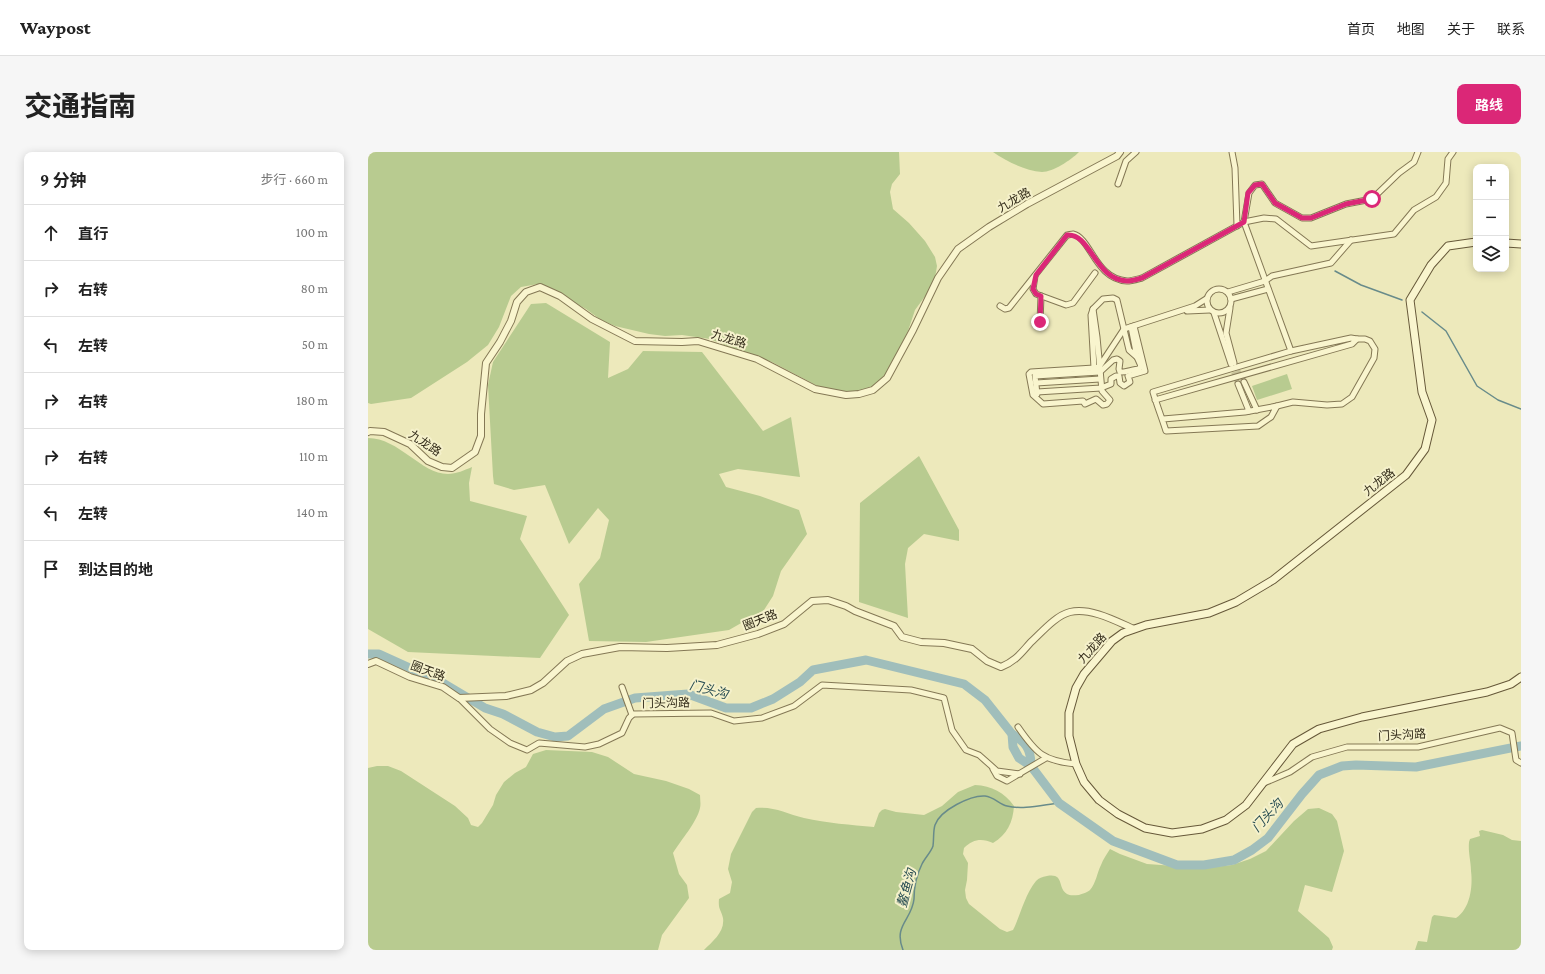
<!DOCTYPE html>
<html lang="zh">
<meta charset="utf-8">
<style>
body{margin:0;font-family:"Crimson Pro","Noto Sans SC",serif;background:#f6f6f6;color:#222}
.controls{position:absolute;right:12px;top:12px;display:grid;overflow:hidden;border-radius:8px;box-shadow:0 2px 10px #0003}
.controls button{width:36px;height:36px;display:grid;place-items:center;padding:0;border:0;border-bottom:1px solid #e0e0e0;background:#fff;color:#222;font:20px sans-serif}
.stop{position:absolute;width:12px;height:12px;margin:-9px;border:3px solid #db2777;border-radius:50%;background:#fff}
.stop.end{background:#db2777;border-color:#fff;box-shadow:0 1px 4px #0008}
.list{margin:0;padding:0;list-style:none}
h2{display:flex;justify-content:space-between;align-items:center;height:52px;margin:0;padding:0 16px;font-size:17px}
h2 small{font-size:13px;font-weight:400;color:#767676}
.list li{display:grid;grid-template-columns:26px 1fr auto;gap:12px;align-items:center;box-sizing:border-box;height:56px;padding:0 16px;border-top:1px solid #e0e0e0}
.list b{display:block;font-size:15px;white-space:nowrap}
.list em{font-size:13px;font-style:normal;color:#767676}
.icon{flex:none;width:22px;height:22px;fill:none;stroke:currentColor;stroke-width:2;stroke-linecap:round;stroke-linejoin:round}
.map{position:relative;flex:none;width:1153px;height:798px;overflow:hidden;border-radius:8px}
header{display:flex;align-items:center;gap:24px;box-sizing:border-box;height:56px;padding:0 20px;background:#fff;border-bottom:1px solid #e0e0e0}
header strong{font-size:19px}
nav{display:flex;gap:22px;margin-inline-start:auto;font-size:14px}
.intro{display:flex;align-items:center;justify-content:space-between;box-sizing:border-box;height:96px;padding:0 24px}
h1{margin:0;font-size:28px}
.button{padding:10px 18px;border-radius:8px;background:#db2777;color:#fff;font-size:14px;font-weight:700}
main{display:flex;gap:24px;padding:0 24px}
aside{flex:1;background:#fff;border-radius:8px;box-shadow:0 2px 10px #0003}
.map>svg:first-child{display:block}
.green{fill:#b8cb90}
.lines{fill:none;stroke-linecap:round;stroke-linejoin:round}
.stream{stroke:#688b8a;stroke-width:1.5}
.river{stroke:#a0bebb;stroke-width:9}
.minor-tunnel{stroke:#c8c39b;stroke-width:5;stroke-dasharray:5 2.5;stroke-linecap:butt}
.minor-casing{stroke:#847855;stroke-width:7}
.tertiary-casing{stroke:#847855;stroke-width:8}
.secondary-casing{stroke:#665839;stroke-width:9}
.minor{stroke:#f9f5ce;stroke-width:5}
.tertiary{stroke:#f9f5ce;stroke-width:6}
.secondary{stroke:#f9f5ce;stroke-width:7}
.route{stroke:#db2777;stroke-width:5}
.labels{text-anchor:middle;stroke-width:4;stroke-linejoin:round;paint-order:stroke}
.street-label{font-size:12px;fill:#332c1a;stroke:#f5f1cb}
.water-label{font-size:13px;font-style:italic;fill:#294e53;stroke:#f5f1cb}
</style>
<header>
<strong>Waypost</strong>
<nav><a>首页</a><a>地图</a><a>关于</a><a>联系</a></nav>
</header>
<div class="intro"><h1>交通指南</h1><a class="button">路线</a></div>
<main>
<aside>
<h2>9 分钟<small>步行 · 660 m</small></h2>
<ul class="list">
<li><svg class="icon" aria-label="ahead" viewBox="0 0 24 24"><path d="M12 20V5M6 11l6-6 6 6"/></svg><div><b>直行</b></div><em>100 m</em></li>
<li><svg class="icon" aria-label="right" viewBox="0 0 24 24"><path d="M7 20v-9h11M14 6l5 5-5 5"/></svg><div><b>右转</b></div><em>80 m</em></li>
<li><svg class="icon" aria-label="left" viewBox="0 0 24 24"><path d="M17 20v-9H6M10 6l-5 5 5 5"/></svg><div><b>左转</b></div><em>50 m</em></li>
<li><svg class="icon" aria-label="right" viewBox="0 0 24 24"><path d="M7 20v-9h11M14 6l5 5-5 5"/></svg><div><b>右转</b></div><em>180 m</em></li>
<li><svg class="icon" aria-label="right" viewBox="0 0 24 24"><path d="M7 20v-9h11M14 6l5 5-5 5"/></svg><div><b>右转</b></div><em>110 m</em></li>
<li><svg class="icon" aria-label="left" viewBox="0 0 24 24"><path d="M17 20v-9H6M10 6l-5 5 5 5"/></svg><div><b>左转</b></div><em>140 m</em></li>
<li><svg class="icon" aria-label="arrive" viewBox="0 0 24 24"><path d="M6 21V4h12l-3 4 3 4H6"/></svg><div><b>到达目的地</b></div></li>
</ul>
</aside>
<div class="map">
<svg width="1153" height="798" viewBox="0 0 1153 798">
<rect width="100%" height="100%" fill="#ede9bb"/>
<g class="green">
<path d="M0,0H531L532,22L524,32L522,40L525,57L541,71L557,89L567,105L569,114L566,132L547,158L540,179L523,218L499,242L459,239L404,210L373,200L342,187L314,183L297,184L281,182L247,174L233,168L218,157L185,139L170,132L153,135L143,144L131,175L120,193L99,210L43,246L3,252L0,251Z"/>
<path d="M625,0H711C703,8 685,20 674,20C657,19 638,9 625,0Z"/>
<path d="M178,151L242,190L240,226L260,217L275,199L334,200L395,279L423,265L432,325L370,317L351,322L358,335L392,344L431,358L439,382L413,419L405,444L396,458L361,478L278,490L221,489L211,432L232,406L241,368L230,356L201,392L177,333L146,338L126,332L125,324L120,233L125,210L163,152Z"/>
<path d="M919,222L924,237L889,248L884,234Z"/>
<path d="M0,286C31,286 53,322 80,322C88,322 97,318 104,315L101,331L102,349L159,364L152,387L201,463L172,506L40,500L0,477Z"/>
<path d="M551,304L591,378V389L556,382L540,396L537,412L540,466L491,450L492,351Z"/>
<path d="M178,598L224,600L240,605L266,622L298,629L321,637L332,643C332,647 333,652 332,656C329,670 313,688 305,701L311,722L319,733L321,746L294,783L290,798H0V616L9,614H20L33,619L87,654L100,666L103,673L110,675L114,671L125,653L128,643L136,630L147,621L158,615L165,602Z"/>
<path d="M607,633C624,634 636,640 646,654C645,670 639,683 625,691C614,686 605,687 596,696L595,702L600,711L599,728L597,738L598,746L601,752L632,777L639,780L645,778L647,774C653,760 658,741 668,729C671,726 674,725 679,724C697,721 689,736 699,742C702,744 707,743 711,743C714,742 720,740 722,738C728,731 729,721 733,713C735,707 739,702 742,697L752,702L779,712L793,713L836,716L864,713L882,707L898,699L926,669L940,657L951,656L964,662L969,669L976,699L964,740L937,733L930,759L961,786L965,795L964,798H336C345,789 357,780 355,766C353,757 350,758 351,747L362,741L364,730L360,717L363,702L384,660L388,656C406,654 419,662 436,666C459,671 483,673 506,675L511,661L514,658L517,657L528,660L556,663L574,654L590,640Z"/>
<path d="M1114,678L1135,683L1144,688L1153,689V798H1047L1050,789L1059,790L1064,765L1066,763L1088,766C1102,757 1105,735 1103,719C1103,710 1100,700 1101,690L1102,687L1112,684L1111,679Z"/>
</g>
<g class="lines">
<g class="stream">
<path d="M967,119L993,133L1034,148"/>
<path d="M1054,160L1078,179L1109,234L1130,248L1153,257"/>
<path d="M535,798C525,773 544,768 546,747C546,736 549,722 554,712C557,706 563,700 565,694C566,687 565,679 567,673C572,658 603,643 617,644C626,645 631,652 639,654C655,658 674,653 691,651"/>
</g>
<g class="river">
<path d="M0,502H11L75,531L117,556L135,562L169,580L187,585L200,584L236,557L267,546L320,542L358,556H383L405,547L432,530L445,518L498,508L596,532L617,548L644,582L645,595L651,606L663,614L691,651L745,689L809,713H836L866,708L884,698L900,686L934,642L951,623L974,614L988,613L1048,615L1153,594"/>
<path d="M644,582C658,590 663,597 663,614"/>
</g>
<g class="minor-tunnel">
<path d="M866,212L876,230"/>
<path d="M863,213L870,232"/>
</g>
<g class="minor-casing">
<g id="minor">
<path d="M864,0L867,16L869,74"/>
<path d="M750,32L758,9L768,0"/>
<path d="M667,124L665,137L668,142L698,153L705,151L727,121"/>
<circle cx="851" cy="149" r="12"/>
<path d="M860,140L897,129L904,124L963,111L983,88"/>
<path d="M863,147L900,137"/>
<path d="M632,154L637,157L641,156L699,83C701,83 703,82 705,82C723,86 727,127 759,129C763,129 770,127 774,126L876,70L896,66L908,67L943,94L1026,82L1046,58L1068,45L1078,31L1080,7L1085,0"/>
<path d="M862,156L858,181L866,211"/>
<path d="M725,157L735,147L745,146L749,148L761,198L769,205L763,175"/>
<path d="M819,159L842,158"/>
<path d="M846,161L863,212"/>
<path d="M672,170L673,144"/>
<path d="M923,199L876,70L881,41L887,33L894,32L907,51L934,66H943L978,52L1004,47L1031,21L1046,10L1050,0"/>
<path d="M726,216L723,163L725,157L729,185L734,239L742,248L739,252L735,253L728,247L717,252L715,249L675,252L665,243L661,222L663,220L726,216L731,215L756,177L827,154L838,147"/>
<path d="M876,230L889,258"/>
<path d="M668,231L732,227"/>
<path d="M870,232L881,259"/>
<path d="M669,240L733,236L743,232V227L748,224H751L752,231L756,234L762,230L760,224L777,219L766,174"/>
<path d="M669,242L667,224L732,220L745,208L749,207L752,209L751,217L752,220C757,221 765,217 771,217L773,214L769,205"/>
<path d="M787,248L984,192L989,187L983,186L923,199L785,240C789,254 794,266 798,279L890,274L903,265L909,254L877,260L795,267"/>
<path d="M909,254L925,250L959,253L974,252L984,245L1006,206L1007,197L1002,189L997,187H989"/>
<path d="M254,535L264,563"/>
<path d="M91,546L122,577L142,591L159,598L171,591L217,595L231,592L254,581L261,566L265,562L343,561L366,569L394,566L426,554L454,533L543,538L576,546L584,578L598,598L611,603L629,619L652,622"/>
<path d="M650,575C668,601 675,609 708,612"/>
<path d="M625,617L629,624L639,629L678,606"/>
<path d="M896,631L922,620L944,605L979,595H1050L1132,576L1144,581L1148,608L1153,611"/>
</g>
</g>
<g class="tertiary-casing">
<g id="tertiary">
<path d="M0,280L2,279L16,280L42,292L60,309L74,315L84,316L107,300L113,284V262L118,211L132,190L143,169L149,150L158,140L172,135L192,144L224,167L267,189L314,190L330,189L389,207L447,237L478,243L491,242L505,238L519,226L545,178L570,126L590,97L621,75L659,52L749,4L752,0"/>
<path d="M0,512L8,509L42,525L75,535L91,546L138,544L163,538L175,531L199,509L214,502L252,495L299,496L349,493L390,482L416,472L444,449L460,448L478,454L487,459L526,474L534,485L553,490L576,491L604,497L619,509L633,515C648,509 653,501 663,490C674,480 687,464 702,460C722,455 748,469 766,477"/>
</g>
</g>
<g class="secondary-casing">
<g id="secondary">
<path d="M1108,90L1080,94L1063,113L1042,148L1054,240L1064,268L1057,297L1038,323L905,428L868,450L841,461L778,473L755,481L744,489L716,522L708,536L701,561V584L708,612L716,630L731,648L750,662L777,676L804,681L834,677L858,668L878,653L925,592L951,577L994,565L1119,540L1143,532L1153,525"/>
<path d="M1138,91L1153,92"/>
</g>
</g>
<use href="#minor" class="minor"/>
<use href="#tertiary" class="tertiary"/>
<use href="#secondary" class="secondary"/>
</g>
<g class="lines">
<path class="route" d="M672,170L673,144L668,142L665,137L668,123L699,83C723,81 727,128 759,129C764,129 770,127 774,126L876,70L880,41L887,33L894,32L907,51L934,66H943L978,52L1004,47"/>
</g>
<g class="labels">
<g class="street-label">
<text transform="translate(646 48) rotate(-30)" y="4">九龙路</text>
<text transform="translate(361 187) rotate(17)" y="4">九龙路</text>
<text transform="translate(57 291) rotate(34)" y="4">九龙路</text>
<text transform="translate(1011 330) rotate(-38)" y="4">九龙路</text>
<text transform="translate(392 468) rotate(-21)" y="4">圈天路</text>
<text transform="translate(724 496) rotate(-48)" y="4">九龙路</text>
<text transform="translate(60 519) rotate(20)" y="4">圈天路</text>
<text transform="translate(298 551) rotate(-1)" y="4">门头沟路</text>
<text transform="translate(1034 583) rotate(-3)" y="4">门头沟路</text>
</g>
<g class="water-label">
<text transform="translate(341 537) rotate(15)" y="5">门头沟</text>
<text transform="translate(899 663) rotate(-47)" y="5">门头沟</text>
<text transform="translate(538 736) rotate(-75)" y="5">鳌鱼沟</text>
</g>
</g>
</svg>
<div class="controls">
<button>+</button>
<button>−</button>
<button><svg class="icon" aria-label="layers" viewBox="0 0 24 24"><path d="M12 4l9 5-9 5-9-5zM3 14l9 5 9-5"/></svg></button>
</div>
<div class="stop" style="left:1004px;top:47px"></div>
<div class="stop end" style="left:672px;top:170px"></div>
</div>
</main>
